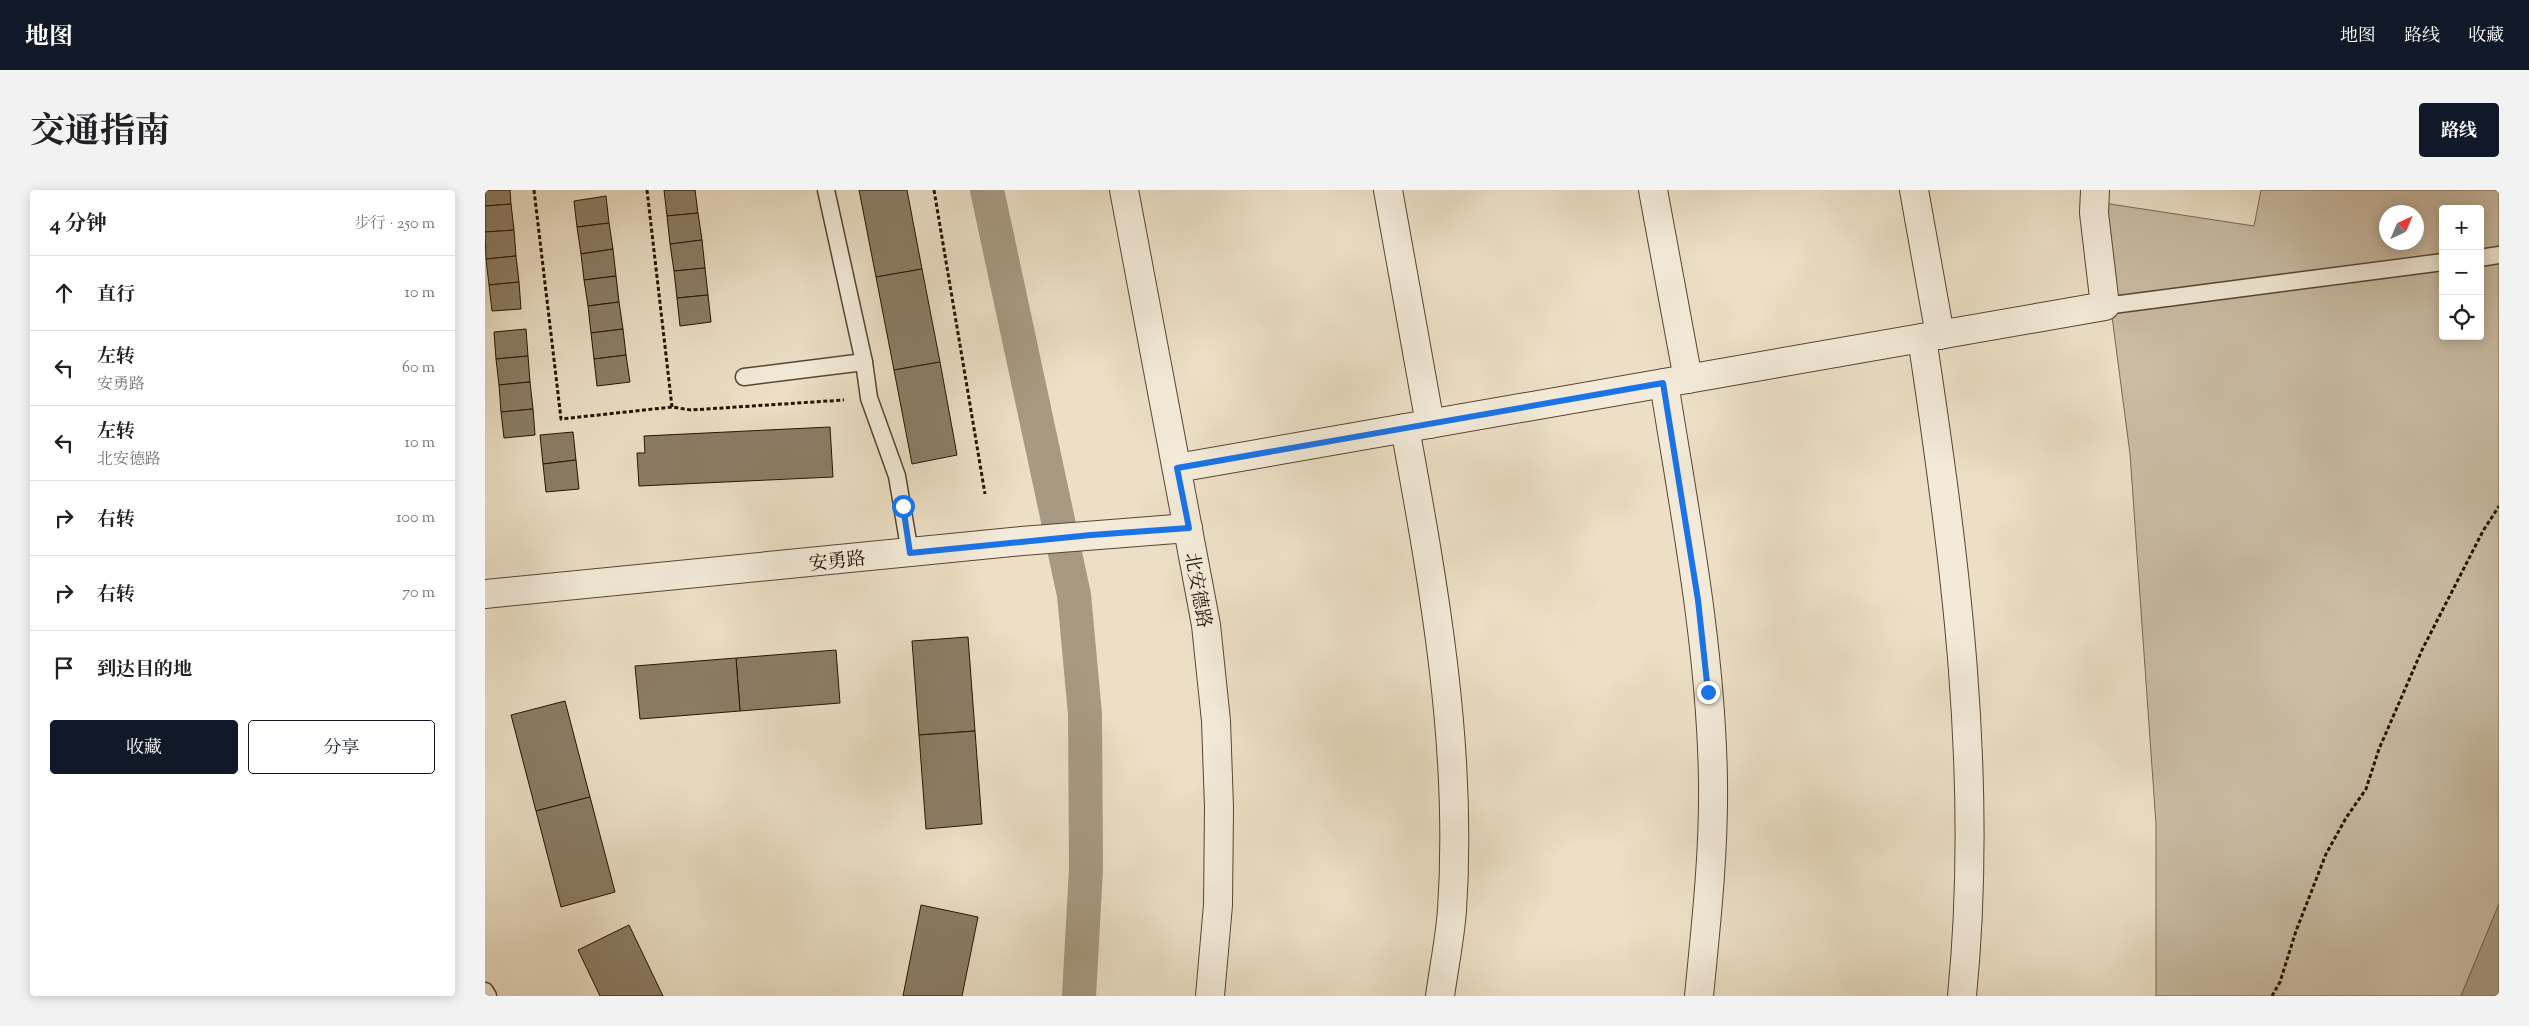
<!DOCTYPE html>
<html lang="zh">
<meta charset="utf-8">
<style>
body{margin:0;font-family:"Sorts Mill Goudy","Noto Serif SC",serif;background:#f2f2f2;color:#202124}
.controls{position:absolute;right:15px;top:15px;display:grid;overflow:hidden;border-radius:5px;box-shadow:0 2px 12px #0003}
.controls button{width:45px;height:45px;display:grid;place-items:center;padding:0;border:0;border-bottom:1px solid #e0e0e0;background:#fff;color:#202124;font:25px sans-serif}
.compass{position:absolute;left:1894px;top:15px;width:45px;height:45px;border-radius:50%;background:#fff;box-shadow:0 2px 12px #0003;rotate:44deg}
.stop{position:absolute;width:15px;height:15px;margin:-11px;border:4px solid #1a73e8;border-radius:50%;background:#fff}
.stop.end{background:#1a73e8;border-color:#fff;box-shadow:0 1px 5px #0008}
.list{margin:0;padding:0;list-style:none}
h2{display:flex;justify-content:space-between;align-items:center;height:65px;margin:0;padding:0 20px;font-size:21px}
h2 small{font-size:16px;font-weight:400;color:#757577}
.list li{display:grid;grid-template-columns:32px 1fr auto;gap:15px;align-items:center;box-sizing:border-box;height:75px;padding:0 20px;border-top:1px solid #e0e0e0}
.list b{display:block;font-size:19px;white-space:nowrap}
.list p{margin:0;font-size:16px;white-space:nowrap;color:#757577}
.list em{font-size:16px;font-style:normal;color:#757577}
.actions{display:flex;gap:10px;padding:15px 20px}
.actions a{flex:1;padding:11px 0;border:1px solid #111827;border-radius:5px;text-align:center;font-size:18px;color:#111827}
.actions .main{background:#111827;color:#fff}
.icon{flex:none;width:28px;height:28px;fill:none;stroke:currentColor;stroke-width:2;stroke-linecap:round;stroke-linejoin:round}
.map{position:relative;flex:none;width:2014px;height:806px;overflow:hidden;border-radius:5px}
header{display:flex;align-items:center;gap:30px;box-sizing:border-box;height:70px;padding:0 25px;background:#111827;color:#fff}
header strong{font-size:24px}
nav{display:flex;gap:28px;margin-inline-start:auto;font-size:18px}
.intro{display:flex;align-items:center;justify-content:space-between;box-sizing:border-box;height:120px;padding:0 30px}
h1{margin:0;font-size:35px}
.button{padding:12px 22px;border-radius:5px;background:#111827;color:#fff;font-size:18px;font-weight:700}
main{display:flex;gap:30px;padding:0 30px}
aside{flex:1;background:#fff;border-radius:5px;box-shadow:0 2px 12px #0003}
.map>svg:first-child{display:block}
.green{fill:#cabca4;stroke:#786852;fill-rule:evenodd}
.water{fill:#a89a82;stroke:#74644e}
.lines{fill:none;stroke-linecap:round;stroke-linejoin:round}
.canal{stroke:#a89a82;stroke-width:34}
.building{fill:#8c7d66;stroke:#251300}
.service-casing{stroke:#574631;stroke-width:19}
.minor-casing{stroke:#574631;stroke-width:30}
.tertiary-casing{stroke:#574631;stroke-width:30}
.path{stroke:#251300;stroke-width:3;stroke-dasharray:4 2.5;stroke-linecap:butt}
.service{stroke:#f3ead9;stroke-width:16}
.minor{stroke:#f3ead9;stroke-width:28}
.tertiary{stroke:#f3ead9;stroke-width:28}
.route{stroke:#1a73e8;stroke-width:6}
.labels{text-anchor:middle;stroke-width:4;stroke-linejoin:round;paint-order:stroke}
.street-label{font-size:19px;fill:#251300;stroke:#f3ead9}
</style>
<header>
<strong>地图</strong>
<nav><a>地图</a><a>路线</a><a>收藏</a></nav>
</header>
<div class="intro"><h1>交通指南</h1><a class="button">路线</a></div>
<main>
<aside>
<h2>4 分钟<small>步行 · 250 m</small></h2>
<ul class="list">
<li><svg class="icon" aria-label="ahead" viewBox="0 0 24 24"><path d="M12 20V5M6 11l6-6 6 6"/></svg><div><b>直行</b></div><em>10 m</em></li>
<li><svg class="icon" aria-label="left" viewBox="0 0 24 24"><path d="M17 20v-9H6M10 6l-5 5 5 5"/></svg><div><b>左转</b><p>安勇路</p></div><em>60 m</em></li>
<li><svg class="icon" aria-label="left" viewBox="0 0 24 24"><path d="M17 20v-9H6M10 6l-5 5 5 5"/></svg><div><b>左转</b><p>北安德路</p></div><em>10 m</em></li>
<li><svg class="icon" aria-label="right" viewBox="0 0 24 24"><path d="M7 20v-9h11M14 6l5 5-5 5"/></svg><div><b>右转</b></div><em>100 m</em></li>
<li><svg class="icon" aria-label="right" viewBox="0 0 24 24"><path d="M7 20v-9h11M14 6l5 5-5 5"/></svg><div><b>右转</b></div><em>70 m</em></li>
<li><svg class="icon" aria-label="arrive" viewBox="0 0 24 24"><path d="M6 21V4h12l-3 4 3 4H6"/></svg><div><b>到达目的地</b></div></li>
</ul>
<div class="actions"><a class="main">收藏</a><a>分享</a></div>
</aside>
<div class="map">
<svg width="2014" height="806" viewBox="0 0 2014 806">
<rect width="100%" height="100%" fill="#ecdfc5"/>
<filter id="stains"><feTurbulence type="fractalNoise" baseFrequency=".004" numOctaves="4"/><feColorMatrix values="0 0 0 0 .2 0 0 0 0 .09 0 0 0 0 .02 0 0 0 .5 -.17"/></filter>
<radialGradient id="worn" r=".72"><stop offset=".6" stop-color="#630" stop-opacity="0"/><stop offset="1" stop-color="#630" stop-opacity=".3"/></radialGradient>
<path class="green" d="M1776,0H2014V714L1976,806H1671V634L1645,264L1612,12L1769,36ZM1958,19H1995V146H1958ZM1902,22H1932V52H1902Z"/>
<path class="water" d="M2014,714V806H1976Z"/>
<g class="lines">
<path class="canal" d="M502,0L589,405L600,524L601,679L594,806"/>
</g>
<g class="building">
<path d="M0,0H25L26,14L0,16Z"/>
<path d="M179,0H210L213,23L182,26Z"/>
<path d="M374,0H422L437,79L391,87Z"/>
<path d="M121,6L124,33L92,37L89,11Z"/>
<path d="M26,14L29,40L0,42V16Z"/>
<path d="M213,23L217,50L185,54L182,26Z"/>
<path d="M124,33L128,59L96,64L92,37Z"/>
<path d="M29,40L31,66L1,69L0,42Z"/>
<path d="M217,50L220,78L189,81L185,54Z"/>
<path d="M128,59L131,86L99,90L96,64Z"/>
<path d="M31,66L34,92L4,95L1,69Z"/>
<path d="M220,78L223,105L192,108L189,81Z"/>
<path d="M437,79L455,172L409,180L391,87Z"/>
<path d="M131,86L134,112L103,116L99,90Z"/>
<path d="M34,92L36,119L7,121L4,95Z"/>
<path d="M223,105L226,132L195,136L192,108Z"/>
<path d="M134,112L138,139L106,143L103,116Z"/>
<path d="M41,139L43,166L11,169L9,142Z"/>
<path d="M138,139L141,165L109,169L106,143Z"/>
<path d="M141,165L145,192L112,196L109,169Z"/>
<path d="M43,166L45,192L14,195L11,169Z"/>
<path d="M455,172L472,265L427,274L409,180Z"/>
<path d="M45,192L48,219L16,222L14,195Z"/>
<path d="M48,219L50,245L19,248L16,222Z"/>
<path d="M345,237L348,287L154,296L152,263H160L159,246Z"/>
<path d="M88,242L91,270L58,274L55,245Z"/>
<path d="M91,270L94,299L61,302L58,274Z"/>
<path d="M483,447L490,541L434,545L427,451Z"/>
<path d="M351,460L355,513L255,521L251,468Z"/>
<path d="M251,468L255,521L155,529L150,476Z"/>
<path d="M80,511L105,607L51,621L26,525Z"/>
<path d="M490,541L497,634L441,639L434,545Z"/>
<path d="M105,607L130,702L76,717L51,621Z"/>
<path d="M436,715L493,727L477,806H418Z"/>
<path d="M144,735L178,806H115L93,760Z"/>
</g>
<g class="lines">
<g class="service-casing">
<g id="service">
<path d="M341,0L379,172L384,208L412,286L425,363"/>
<path d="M1995,68L2014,65"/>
<path d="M1620,116L1958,72"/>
<path d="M259,187L379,172"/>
<path d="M0,801L3,806"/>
</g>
</g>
<g class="minor-casing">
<g id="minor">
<path d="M903,0L945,234"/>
<path d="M1168,0L1203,189"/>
<path d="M1429,0L1455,145"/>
<path d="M1437,148C1470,366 1499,585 1477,806"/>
<path d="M1179,193C1200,325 1226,457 1228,591C1229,663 1221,735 1214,806"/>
<path d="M920,238C949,397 978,557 967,720C965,748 959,777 955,806"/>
<path d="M692,278L1620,116L1609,23L1610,0"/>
<path d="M0,404L537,351L703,338"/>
</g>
</g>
<g class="tertiary-casing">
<path id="tertiary" d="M639,0L721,435L731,531L734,617L733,715L725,806"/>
</g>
<g class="path">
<path d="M49,0L76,229L187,217L206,220L359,210"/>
<path d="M162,0L187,217"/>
<path d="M449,0L500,304"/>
<path d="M1787,806L1795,792L1811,741L1841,664L1861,628L1881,599L1894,559L1937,460L1998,341L2014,316"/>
</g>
<use href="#service" class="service"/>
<use href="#minor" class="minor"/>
<use href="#tertiary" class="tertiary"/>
</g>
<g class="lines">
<path class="route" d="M418,316L425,363L606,345L704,338L692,278L1178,193L1213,410L1223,502"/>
</g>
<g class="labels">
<g class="street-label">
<text transform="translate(352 370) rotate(-6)" y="7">安勇路</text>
<text transform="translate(714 400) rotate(80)" y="7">北安德路</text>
</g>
</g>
<rect width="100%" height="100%" filter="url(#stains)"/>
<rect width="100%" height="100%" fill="url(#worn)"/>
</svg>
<div class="controls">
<button>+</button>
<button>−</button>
<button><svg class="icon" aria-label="locate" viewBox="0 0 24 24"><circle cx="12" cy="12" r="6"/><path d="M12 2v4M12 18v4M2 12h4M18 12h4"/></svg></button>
</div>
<svg class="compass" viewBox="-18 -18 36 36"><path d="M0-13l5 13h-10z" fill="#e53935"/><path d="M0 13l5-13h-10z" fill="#757577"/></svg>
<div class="stop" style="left:418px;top:316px"></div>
<div class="stop end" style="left:1223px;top:502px"></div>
</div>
</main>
